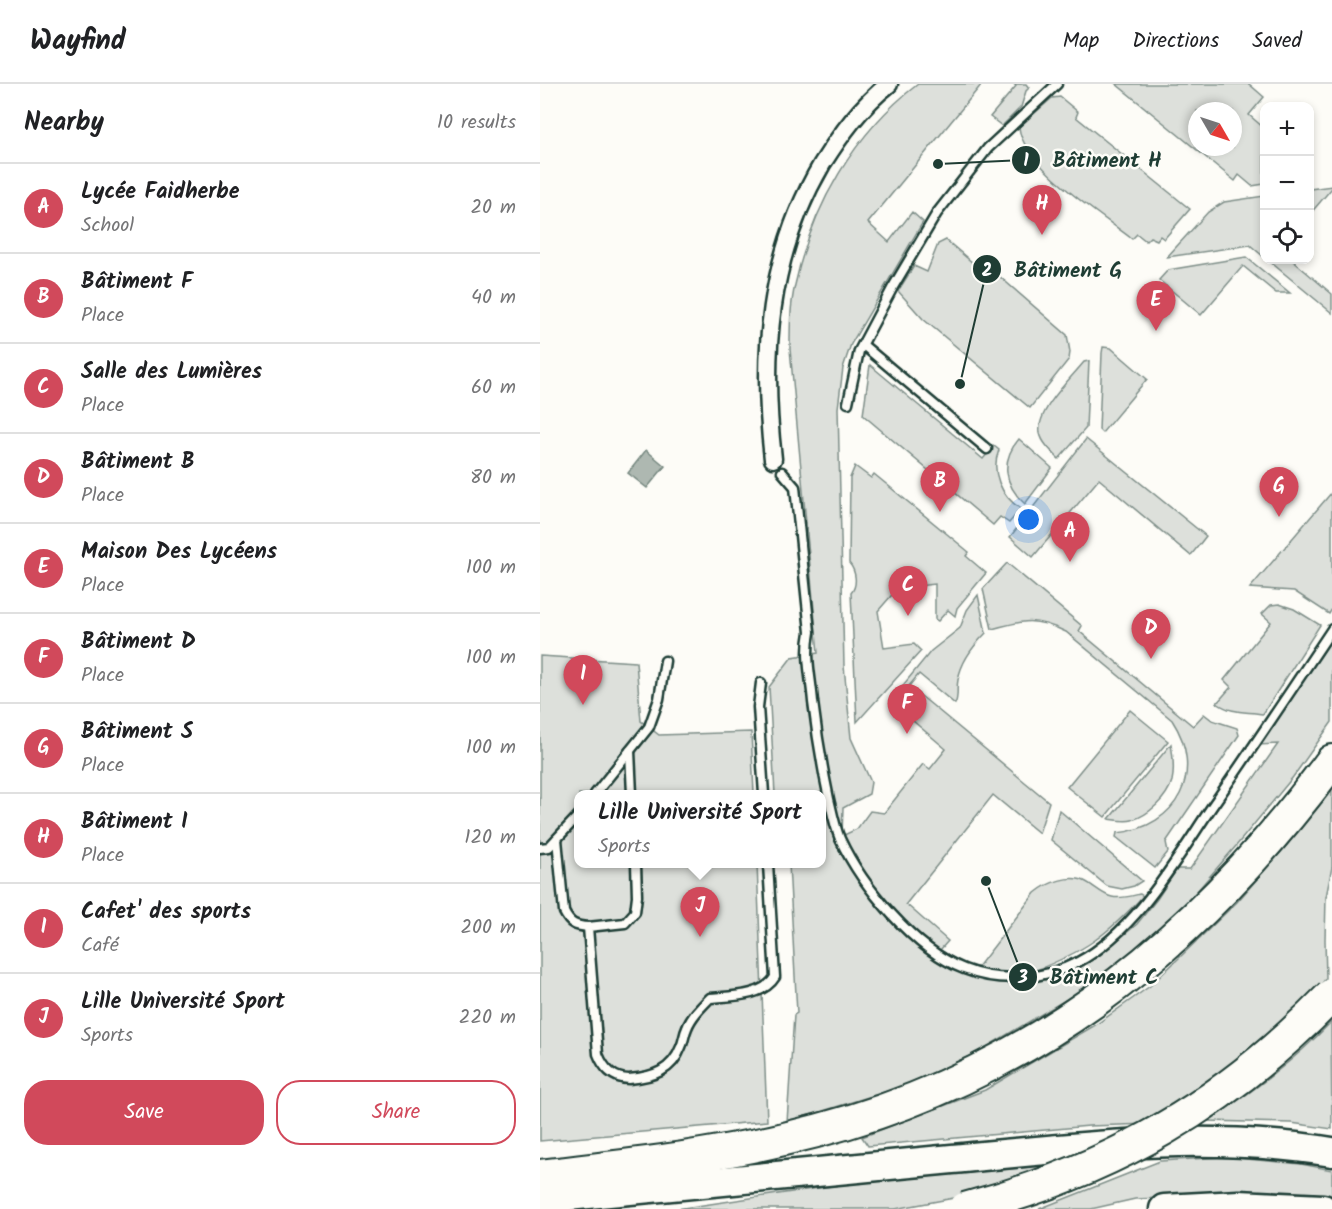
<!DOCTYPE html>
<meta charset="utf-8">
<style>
body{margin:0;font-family:Kalam,sans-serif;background:#f6f6f6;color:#202124}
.controls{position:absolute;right:18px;top:18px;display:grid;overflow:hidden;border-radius:12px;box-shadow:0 3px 9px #0003}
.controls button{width:54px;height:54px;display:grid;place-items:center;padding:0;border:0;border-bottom:2px solid #e0e0e0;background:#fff;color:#202124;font:30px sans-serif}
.compass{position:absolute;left:648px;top:18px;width:54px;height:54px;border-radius:50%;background:#fff;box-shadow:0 3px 9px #0003;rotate:129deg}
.you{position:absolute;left:489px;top:436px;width:21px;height:21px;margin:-15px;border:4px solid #fff;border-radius:50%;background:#1a73e8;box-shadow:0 0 0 9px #1a73e833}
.badge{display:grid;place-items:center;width:39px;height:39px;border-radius:50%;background:#d1495b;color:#fff;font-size:20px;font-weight:700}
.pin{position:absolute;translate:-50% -50px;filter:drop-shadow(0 2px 3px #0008)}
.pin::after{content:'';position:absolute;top:32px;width:21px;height:18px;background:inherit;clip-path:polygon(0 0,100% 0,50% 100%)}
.popup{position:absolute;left:34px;top:706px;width:252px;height:78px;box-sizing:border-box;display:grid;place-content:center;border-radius:12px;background:#fff;filter:drop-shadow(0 2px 4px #0005);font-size:20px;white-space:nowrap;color:#757577}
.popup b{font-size:22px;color:#202124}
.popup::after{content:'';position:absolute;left:50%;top:100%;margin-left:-12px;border:12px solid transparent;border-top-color:#fff}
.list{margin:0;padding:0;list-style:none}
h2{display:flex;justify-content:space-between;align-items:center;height:78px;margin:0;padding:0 24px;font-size:26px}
h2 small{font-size:20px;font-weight:400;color:#757577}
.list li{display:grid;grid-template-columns:39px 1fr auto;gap:18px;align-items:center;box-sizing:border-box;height:90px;padding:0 24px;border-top:2px solid #e0e0e0}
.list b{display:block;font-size:22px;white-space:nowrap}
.list p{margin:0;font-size:20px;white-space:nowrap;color:#757577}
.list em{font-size:20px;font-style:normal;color:#757577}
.actions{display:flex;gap:12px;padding:18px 24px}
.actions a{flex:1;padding:14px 0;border:2px solid #d1495b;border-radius:24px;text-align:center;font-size:21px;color:#d1495b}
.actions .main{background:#d1495b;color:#fff}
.icon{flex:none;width:33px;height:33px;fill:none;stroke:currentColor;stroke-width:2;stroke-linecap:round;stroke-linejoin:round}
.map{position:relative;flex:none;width:792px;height:1125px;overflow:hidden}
header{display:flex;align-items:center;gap:36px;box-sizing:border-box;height:84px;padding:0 30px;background:#fff;border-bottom:2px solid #e0e0e0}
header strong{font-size:28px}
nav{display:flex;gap:33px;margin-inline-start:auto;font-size:21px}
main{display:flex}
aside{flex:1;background:#fff}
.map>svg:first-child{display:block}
.green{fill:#dde0db;stroke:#7e8e88;stroke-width:1.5;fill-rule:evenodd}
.water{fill:#aeb8b1;stroke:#75877f;stroke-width:1.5}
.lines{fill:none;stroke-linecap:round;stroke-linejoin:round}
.service-casing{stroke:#1f3d34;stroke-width:13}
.minor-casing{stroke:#1f3d34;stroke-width:21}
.trunk-casing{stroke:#1f3d34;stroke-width:33}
.motorway-casing{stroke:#1f3d34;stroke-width:36}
.service{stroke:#fdfcf7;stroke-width:8}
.minor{stroke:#fdfcf7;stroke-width:16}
.trunk{stroke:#fdfcf7;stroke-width:28}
.motorway{stroke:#fdfcf7;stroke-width:32}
.motorway-bridge-casing{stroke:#1f3d34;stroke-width:36;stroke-linecap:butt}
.motorway-bridge{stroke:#fdfcf7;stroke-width:32}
.leader{fill:none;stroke:#1f3d34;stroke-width:2}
.callout-dot{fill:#1f3d34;stroke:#fdfcf7;stroke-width:2}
.mark-label{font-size:18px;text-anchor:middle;font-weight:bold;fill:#fff}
.callout-label{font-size:21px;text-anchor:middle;font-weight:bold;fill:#1f3d34;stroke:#fdfcf7;stroke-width:5;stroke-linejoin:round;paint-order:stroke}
</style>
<header>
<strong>Wayfind</strong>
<nav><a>Map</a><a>Directions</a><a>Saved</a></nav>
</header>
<main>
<aside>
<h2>Nearby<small>10 results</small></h2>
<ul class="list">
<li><span class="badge">A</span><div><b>Lycée Faidherbe</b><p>School</p></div><em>20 m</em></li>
<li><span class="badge">B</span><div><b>Bâtiment F</b><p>Place</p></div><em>40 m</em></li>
<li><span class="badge">C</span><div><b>Salle des Lumières</b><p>Place</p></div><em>60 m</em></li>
<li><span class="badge">D</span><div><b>Bâtiment B</b><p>Place</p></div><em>80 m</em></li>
<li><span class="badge">E</span><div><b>Maison Des Lycéens</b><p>Place</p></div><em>100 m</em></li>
<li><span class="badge">F</span><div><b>Bâtiment D</b><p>Place</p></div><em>100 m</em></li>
<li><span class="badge">G</span><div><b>Bâtiment S</b><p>Place</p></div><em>100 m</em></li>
<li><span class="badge">H</span><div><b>Bâtiment I</b><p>Place</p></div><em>120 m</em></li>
<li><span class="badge">I</span><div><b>Cafet' des sports</b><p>Café</p></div><em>200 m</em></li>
<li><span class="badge">J</span><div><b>Lille Université Sport</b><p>Sports</p></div><em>220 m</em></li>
</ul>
<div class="actions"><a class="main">Save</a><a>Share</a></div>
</aside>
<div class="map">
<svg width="792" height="1125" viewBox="0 0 792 1125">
<rect width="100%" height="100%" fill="#fdfcf7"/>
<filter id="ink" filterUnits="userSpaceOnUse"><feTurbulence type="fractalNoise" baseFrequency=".0167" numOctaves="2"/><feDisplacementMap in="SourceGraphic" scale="12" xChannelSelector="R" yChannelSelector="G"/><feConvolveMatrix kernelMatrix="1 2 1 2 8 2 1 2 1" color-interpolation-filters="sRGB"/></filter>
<g filter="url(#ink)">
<g class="green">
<path d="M378,0H442L328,139L349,158L372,128L383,138L311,260L303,284L298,324L304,582L311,654L331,698L329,710L303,724L302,752L317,745L330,727L344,729L383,680L390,685L406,665L366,631L369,626L355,615V611L391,567L420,544L427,526L438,511L446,549C433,562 421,578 418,596C416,604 419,613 415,620L379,590L369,602L509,718L499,749L453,711L366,820L408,857L400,866L426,882L438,883L495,809C508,798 532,789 548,799C555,803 563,811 572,813C581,815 591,812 600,810L603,812C566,852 545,867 494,887V892L513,894L559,872L597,840L617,815L637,785H650L738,660L718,661L792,555V638L753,693L696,762L645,821L614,850L552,900L438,968L364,1002L247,1038L254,931L257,929L249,780H282V710H235L229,603L252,573L278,569L250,265C250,244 250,222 255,201C272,123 314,49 378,0Z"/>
<path d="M474,0H486L489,4L486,7L481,23L462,42L450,33L476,2Z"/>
<path d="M576,0H709L724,13L709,31L724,44V100L712,102L699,91L695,97ZM657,27H693V63H657Z"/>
<path d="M520,13L538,28L536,33L650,125L624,155L620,152L617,156L610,153L606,157L597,150L592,155C563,132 482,81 479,43L512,14Z"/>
<path d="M792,102V104L770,130V105Z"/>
<path d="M724,112V173L710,161L627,173L668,128L684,118Z"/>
<path d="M406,156L447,191L452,186L527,251L530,268L529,275L490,324L383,235L358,207L374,182L387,188L398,160Z"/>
<path d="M706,173L750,209H736L703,182L661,231L619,196L628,186Z"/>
<path d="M728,176H752L792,210V229Z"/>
<path d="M563,263L571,264L607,295L562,349L559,346L562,269Z"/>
<path d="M549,277L546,344L519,375C512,368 502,359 500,349C496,327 531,294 544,278Z"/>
<path d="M330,281L443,375L454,362L459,366C450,388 461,412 481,425L469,439L460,433L453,441L323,331Z"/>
<path d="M479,355L512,384L485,420C464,401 460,377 479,355Z"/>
<path d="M546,355L666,452L652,470L650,471L559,395L493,473L470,453Z"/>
<path d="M315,382L331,394L334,390L429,468L426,472L446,489L417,524L415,532L408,526L398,537L395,535V500L358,504L338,527L344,564L374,560L381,567L317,638L311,509C318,501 316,487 309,479L310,394Z"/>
<path d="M792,408V525L789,530L754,507L710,504Z"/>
<path d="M467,479L542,542L539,547L653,642L664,630L672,636L697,644L699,651L626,758L628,768L615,784L576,753L577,749C638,743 666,688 632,636L526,548C495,533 484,536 452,545L443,505Z"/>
<path d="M739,520L754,525L780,541L723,630C706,627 692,630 677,619L691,603L684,596L731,538L722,530L731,521Z"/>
<path d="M0,572L96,578L101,637L119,651L211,648L214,710H39V780H217L227,1037L0,1057Z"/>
<path d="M590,626L628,657L565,733L527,703Z"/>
<path d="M631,660C633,672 635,685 632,697C627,714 609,731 592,736C586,738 576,736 569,735Z"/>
<path d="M792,704V783L786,813L785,856L786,894L775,909L675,997L610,1040L549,1042L328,1062L322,1053L445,1006L557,940L610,902L697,818L747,761Z"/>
<path d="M519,726L602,797L594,802L582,805L567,802L511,756Z"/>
<path d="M791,938L792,1045L751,1039L669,1037C713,1007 755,976 791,938Z"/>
<path d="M685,1073L761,1080L792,1086V1114L729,1110L595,1115L551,1125H499L620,1077Z"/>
<path d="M521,1080L430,1111L355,1125H136L299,1101Z"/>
</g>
<path class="water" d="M106,366L125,382L107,404L88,389Z"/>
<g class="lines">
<g class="service-casing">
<g id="service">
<path d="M323,261L447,365"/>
<path d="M308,319L319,267L353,203L397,129L448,64L517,0"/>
<path d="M242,388L255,403L270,548C265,573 271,593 273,618C277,651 282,682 289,715C292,728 295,743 300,755C322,802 375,866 424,885C459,899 504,896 538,878C595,848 636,776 671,724C712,665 752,605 792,545"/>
<path d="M221,599L218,623L224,710"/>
<path d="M90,667L92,710"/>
<path d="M55,710L109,643L119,615L125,577"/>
<path d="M17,755L24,828C30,840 35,842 48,843"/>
<path d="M0,764L9,763L39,731"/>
<path d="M96,780L97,812L95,828L85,839L48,843L58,970C63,983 73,995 89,995C113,993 132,987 141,963C144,957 144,950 147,944C151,933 161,923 170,914C191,912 223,913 235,893L228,780"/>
</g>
</g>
<g class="minor-casing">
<path id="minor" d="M233,375C221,271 228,172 282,80C301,50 321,22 349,0"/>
</g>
<g class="trunk-casing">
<g id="trunk">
<path d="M0,1115C137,1101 274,1088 412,1075C537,1063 666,1047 792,1068"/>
<path d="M624,1125L699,1121L783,1125"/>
</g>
</g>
<g class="motorway-casing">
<path id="motorway" d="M0,1092C82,1082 164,1074 244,1055C480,1002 650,868 792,677"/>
</g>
<use href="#service" class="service"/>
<use href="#minor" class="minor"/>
<use href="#trunk" class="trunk"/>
<use href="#motorway" class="motorway"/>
<g class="motorway-bridge-casing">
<path id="motorway-bridge" d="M425,1125C573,1086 685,1021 792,911"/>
</g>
<use href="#motorway-bridge" class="motorway-bridge"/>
</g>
</g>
<path class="leader" d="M398 80L486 76M420 300L447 185M446 797L483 893"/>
<g class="callout-dot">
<circle cx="398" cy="80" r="6"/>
<circle cx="420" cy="300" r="6"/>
<circle cx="446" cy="797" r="6"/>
<circle cx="486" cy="76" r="15"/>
<circle cx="447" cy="185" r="15"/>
<circle cx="483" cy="893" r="15"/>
</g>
<g class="mark-label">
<text x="486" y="82">1</text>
<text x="447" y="192">2</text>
<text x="483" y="899">3</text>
</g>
<g class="callout-label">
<text x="567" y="83">Bâtiment H</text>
<text x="528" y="193">Bâtiment G</text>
<text x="564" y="900">Bâtiment C</text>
</g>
</svg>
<div class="controls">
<button>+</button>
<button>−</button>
<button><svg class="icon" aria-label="locate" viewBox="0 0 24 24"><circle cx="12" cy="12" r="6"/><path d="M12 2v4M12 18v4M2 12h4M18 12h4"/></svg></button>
</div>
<svg class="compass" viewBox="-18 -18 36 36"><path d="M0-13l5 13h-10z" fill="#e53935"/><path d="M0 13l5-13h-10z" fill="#757577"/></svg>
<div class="you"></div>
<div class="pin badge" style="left:530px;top:478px">A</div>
<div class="pin badge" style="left:400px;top:428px">B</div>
<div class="pin badge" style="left:368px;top:532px">C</div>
<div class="pin badge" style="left:611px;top:575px">D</div>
<div class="pin badge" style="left:616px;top:247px">E</div>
<div class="pin badge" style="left:367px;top:650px">F</div>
<div class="pin badge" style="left:739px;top:433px">G</div>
<div class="pin badge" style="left:502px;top:151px">H</div>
<div class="pin badge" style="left:43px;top:621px">I</div>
<div class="pin badge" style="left:160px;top:853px">J</div>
<div class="popup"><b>Lille Université Sport</b>Sports</div>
</div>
</main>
